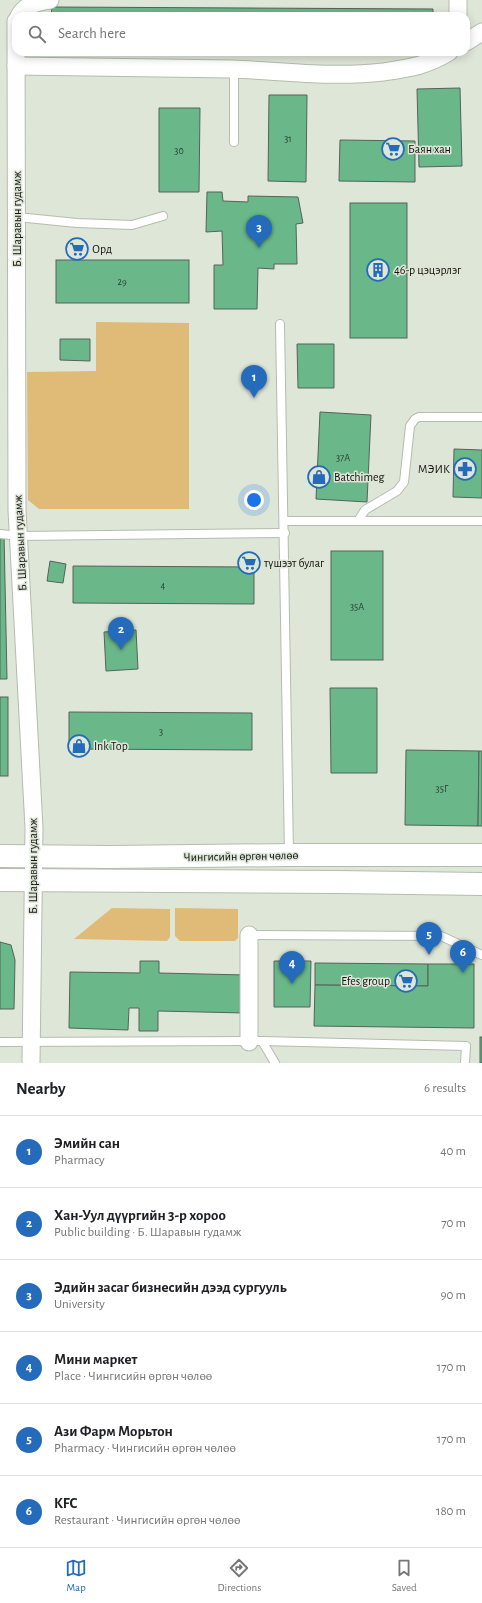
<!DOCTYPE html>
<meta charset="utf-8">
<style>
body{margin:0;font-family:"Alegreya Sans",sans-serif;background:#f6f6f6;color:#202124}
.you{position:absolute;left:254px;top:500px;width:14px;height:14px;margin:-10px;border:3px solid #fff;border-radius:50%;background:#1a73e8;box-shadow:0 0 0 6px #1a73e833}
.badge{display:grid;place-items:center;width:26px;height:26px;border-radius:50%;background:#246bbb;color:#fff;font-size:13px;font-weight:700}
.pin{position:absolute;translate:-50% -33px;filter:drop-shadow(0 1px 2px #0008)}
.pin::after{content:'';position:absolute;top:21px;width:14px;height:12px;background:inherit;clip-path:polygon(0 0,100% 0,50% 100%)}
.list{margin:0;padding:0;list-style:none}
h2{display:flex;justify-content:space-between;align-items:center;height:52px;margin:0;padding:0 16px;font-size:17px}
h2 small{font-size:13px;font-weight:400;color:#757577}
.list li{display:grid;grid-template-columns:26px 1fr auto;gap:12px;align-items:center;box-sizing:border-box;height:72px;padding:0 16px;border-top:1px solid #e0e0e0}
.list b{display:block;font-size:15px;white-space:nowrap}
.list p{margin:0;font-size:13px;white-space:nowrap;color:#757577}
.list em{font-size:13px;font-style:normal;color:#757577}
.icon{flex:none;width:22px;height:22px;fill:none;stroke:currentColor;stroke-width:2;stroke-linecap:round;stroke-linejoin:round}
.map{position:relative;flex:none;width:482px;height:1063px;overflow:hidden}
.search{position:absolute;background:#fff;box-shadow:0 2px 10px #0003;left:12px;right:12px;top:12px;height:44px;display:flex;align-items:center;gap:10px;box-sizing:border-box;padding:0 14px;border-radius:12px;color:#757577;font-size:15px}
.sheet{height:484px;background:#fff}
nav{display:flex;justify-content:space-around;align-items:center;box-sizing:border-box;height:56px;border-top:1px solid #e0e0e0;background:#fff;font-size:11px;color:#757577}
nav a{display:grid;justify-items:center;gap:2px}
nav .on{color:#246bbb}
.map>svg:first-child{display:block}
.green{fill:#e0bb78}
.building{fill:#6ab889;stroke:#56625a}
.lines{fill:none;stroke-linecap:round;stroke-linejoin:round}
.lane-casing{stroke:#b4bcae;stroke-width:10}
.street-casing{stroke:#b4bcae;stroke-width:19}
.highway-casing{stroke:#b4bcae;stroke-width:24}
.lane{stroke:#fff;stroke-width:8}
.street{stroke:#fff;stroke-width:17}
.highway{stroke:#fff;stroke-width:22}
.labels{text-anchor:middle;stroke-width:3;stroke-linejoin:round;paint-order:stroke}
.number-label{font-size:10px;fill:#263c2c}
.poi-label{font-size:12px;fill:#0f120d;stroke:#dee6d8;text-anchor:start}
.street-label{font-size:12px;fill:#0f120d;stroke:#dee6d8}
</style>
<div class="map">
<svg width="482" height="1063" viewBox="0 0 482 1063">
<rect width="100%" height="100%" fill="#dee6d8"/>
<g class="green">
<path d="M96,322L189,323V509H39L28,500L27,372L96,371Z"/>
<path d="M112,908L170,909V937L167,941L74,939Z"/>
<path d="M175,908L238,909V938L235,941H180L175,936Z"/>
</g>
<g class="building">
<path d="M52,7L433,9V16H51Z"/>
<path d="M460,88L462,166L419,167L417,89Z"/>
<path d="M269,95H307L306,182L268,181Z"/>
<path d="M159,108H200L199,192H159Z"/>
<path d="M340,140L415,141V182L339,181Z"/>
<path d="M207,192H222L223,201L248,202V196L298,197L303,223L296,224L297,264H274V269L258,268L257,309H214V265H223L222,231L206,232Z"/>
<rect x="350" y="203" width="57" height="135"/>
<rect x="56" y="260" width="133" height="43"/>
<path d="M60,339H90V361L60,360Z"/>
<path d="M297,344H334V388H298Z"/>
<path d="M320,412L371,415L367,502L316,499Z"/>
<path d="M454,449L482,450V498L453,497Z"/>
<path d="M0,534H4L7,679H0Z"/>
<rect x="331" y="551" width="52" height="109"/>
<path d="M50,561L66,564L63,583L47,581Z"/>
<path d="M73,566L254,567V604L73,603Z"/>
<path d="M136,630L138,669L106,671L104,632Z"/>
<path d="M330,688H377V773H331Z"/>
<rect x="0" y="697" width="8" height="79"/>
<path d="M69,712L252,713V750L69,749Z"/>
<path d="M406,750L479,751L478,826L405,825Z"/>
<path d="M479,751H482V826H478Z"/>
<path d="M0,942L11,945L15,960L14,1009H0Z"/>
<path d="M140,961H159V973L246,975L245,1013L158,1011V1031H139V1008H129L128,1030L69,1028L70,972L140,973Z"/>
<path d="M274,961H311L310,1007H274Z"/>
<path d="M315,963L428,964V986L315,985Z"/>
<path d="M428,964H474V1028L314,1026L315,985L428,986Z"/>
<rect x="480" y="1037" width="2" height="26"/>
</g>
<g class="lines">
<g class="lane-casing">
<g id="lane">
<path d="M234,69V142"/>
<path d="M17,217L77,223L132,225L163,216"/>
<path d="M280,324L289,854"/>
<path d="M284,521H358L365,510L397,491L404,482L410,426L415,419L419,417H482"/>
<path d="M358,521H482"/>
<path d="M0,534L20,536L285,533"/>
<path d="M249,935L441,936L482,955"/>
<path d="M262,1041L466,1046L465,1063"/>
<path d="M0,1042L262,1041L275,1063"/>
</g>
</g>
<g class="street-casing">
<g id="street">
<path d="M458,0V16"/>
<path d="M19,16C26,4 37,2 50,0"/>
<path d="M16,21L17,510L34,828L31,1063"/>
<path d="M466,42L482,32"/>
<path d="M16,66C88,67 160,68 232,69C283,71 332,78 383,72C410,68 426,66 449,52"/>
<path d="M249,1042V935"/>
</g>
</g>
<g class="highway-casing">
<g id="highway">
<path d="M0,856L111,857L289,855H482"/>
<path d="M0,880L337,882L482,884"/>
</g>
</g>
<use href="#lane" class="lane"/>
<use href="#street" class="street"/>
<use href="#highway" class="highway"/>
</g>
<defs>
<g id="supermarket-ring" transform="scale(1.15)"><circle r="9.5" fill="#dee6d8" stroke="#246bbb" stroke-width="1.5"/><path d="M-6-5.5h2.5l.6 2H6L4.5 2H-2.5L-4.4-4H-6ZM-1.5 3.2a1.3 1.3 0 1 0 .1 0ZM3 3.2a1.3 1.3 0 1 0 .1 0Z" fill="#246bbb"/></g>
<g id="building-ring" transform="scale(1.15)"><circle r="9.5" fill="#dee6d8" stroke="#246bbb" stroke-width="1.5"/><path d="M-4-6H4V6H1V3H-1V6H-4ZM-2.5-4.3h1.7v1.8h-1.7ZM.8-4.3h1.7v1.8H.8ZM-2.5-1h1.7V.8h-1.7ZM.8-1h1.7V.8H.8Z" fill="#246bbb"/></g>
<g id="pharmacy-ring" transform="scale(1.15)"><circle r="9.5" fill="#dee6d8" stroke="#246bbb" stroke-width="1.5"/><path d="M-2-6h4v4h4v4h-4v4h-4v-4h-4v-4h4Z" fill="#246bbb"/></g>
<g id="shop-ring" transform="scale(1.15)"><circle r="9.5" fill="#dee6d8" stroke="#246bbb" stroke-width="1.5"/><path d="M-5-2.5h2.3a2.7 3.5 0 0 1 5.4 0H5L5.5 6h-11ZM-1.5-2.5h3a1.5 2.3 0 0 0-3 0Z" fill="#246bbb"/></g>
</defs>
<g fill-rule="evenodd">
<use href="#supermarket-ring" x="393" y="149"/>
<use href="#supermarket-ring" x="77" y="249"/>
<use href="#building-ring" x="378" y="270"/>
<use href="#pharmacy-ring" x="465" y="469"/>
<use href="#shop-ring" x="319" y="477"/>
<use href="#supermarket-ring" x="249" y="563"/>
<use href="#shop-ring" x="79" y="746"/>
<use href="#supermarket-ring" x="406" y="981"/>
</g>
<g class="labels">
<g class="number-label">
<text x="288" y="142">31</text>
<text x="179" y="154">30</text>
<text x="122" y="285">29</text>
<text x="343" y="461">37А</text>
<text x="163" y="589">4</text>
<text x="357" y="610">35А</text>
<text x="161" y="735">3</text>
<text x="442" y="792">35Г</text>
</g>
<g class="poi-label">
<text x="408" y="153">Баян хан</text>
<text x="92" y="253">Орд</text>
<text x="394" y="274">46-р цэцэрлэг</text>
<text x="450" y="473" text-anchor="end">МЭИК</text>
<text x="334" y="481">Batchimeg</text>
<text x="264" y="567">түшээт булаг</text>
<text x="94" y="750">Ink Top</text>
<text x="390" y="985" text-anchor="end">Efes group</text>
</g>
<g class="street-label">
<text transform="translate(17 219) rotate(-90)" y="4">Б. Шаравын гудамж</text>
<text transform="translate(20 543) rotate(-93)" y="4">Б. Шаравын гудамж</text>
<text transform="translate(241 856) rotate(-1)" y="4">Чингисийн өргөн чөлөө</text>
<text transform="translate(33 866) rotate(-90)" y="4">Б. Шаравын гудамж</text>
</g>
</g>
</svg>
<div class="you"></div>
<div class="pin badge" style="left:254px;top:398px">1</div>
<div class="pin badge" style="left:121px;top:650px">2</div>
<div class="pin badge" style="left:259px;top:248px">3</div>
<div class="pin badge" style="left:292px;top:984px">4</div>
<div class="pin badge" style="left:429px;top:955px">5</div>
<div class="pin badge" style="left:463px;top:973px">6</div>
<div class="search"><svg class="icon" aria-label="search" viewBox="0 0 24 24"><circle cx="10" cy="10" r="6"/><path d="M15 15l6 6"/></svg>Search here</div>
</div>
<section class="sheet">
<h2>Nearby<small>6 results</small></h2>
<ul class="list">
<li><span class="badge">1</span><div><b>Эмийн сан</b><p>Pharmacy</p></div><em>40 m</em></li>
<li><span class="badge">2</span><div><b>Хан-Уул дүүргийн 3-р хороо</b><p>Public building · Б. Шаравын гудамж</p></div><em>70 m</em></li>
<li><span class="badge">3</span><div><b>Эдийн засаг бизнесийн дээд сургууль</b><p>University</p></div><em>90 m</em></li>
<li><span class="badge">4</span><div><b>Мини маркет</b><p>Place · Чингисийн өргөн чөлөө</p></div><em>170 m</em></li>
<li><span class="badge">5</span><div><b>Ази Фарм Морьтон</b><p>Pharmacy · Чингисийн өргөн чөлөө</p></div><em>170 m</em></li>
<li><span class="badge">6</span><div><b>KFC</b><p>Restaurant · Чингисийн өргөн чөлөө</p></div><em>180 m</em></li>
</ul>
</section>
<nav>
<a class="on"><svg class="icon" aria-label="map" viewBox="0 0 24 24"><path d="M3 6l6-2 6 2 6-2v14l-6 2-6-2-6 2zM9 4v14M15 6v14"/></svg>Map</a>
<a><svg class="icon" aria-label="directions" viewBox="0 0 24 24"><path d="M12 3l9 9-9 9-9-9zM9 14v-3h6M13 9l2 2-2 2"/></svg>Directions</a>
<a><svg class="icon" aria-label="saved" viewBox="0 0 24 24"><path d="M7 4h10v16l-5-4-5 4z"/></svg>Saved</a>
</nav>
